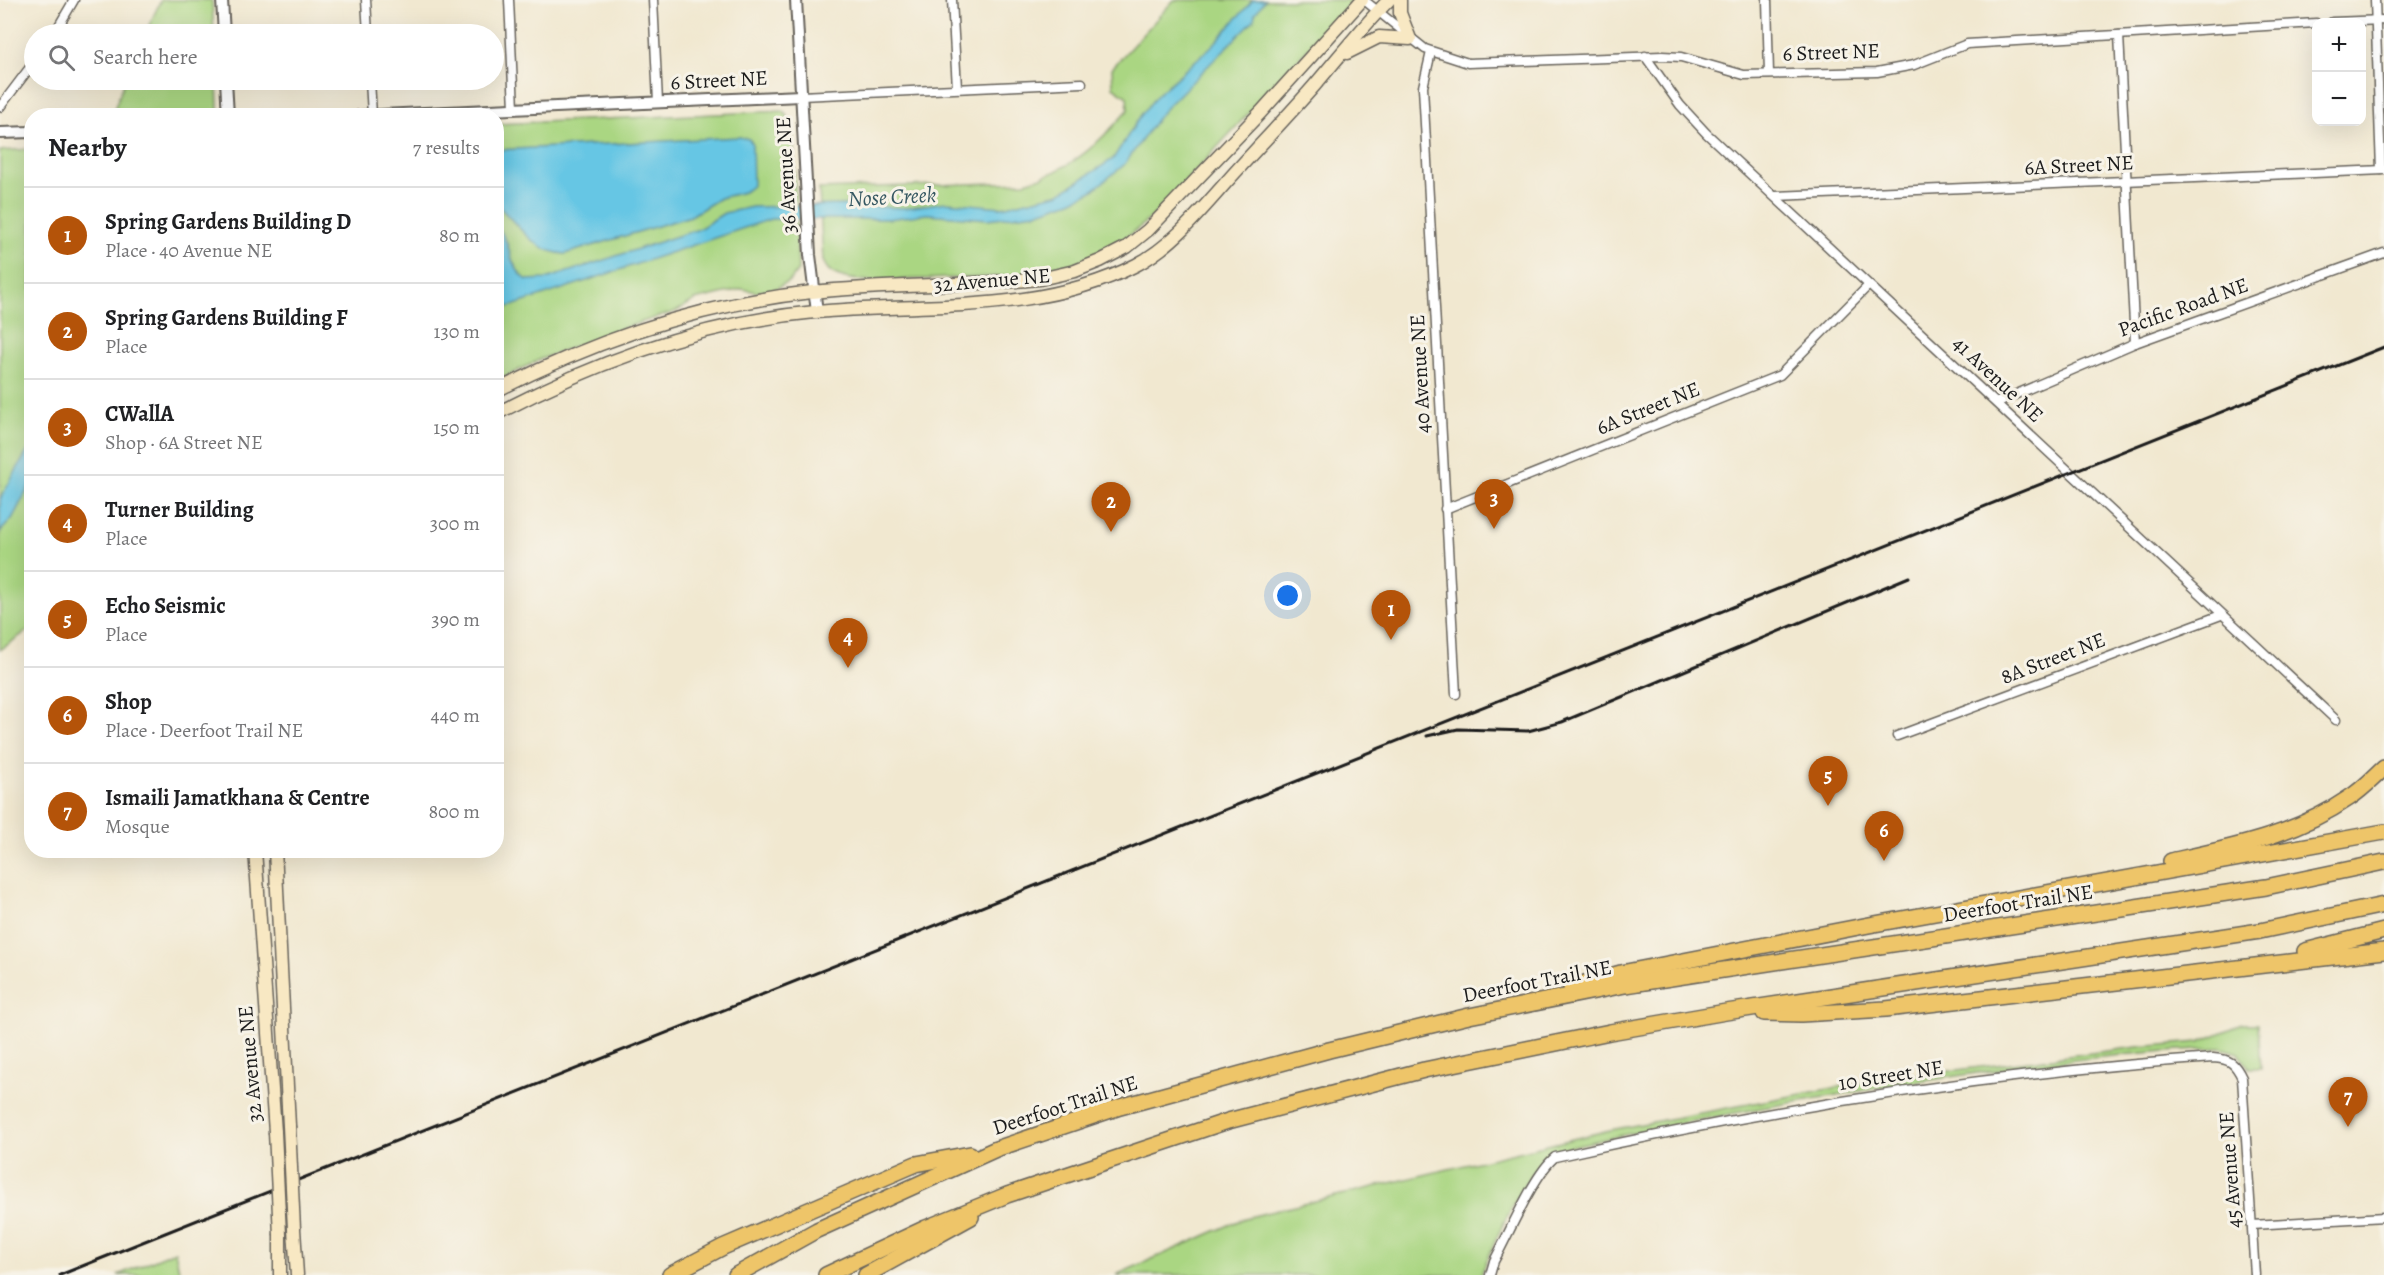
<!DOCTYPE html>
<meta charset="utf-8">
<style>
body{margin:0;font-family:Alegreya,serif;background:#f6f6f6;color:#202124}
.controls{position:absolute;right:18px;top:18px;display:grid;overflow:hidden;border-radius:12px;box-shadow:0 6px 24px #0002}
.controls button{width:54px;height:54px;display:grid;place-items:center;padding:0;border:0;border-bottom:2px solid #e0e0e0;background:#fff;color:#202124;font:30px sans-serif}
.you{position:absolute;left:1288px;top:596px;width:21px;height:21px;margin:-15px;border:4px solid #fff;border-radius:50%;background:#1a73e8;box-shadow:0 0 0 9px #1a73e833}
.badge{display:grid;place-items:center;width:39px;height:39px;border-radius:50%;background:#b45309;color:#fff;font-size:20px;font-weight:700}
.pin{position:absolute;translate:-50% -50px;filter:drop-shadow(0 2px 3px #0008)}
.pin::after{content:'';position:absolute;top:32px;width:21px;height:18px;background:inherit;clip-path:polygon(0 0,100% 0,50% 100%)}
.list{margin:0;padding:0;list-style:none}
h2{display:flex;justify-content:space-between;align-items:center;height:78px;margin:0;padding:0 24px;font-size:26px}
h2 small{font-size:20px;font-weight:400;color:#757577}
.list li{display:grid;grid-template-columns:39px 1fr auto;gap:18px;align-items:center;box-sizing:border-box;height:96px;padding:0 24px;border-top:2px solid #e0e0e0}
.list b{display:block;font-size:22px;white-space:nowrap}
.list p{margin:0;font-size:20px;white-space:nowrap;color:#757577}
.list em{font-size:20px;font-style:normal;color:#757577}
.icon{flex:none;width:33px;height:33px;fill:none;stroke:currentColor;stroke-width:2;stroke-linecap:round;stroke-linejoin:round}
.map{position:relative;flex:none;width:2384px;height:1275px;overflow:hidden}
.search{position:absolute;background:#fff;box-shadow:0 6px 24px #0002;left:24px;top:24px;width:480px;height:66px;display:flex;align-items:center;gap:15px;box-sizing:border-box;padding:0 21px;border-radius:33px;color:#757577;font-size:22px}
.panel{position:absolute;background:#fff;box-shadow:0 6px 24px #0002;left:24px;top:108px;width:480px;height:750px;border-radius:24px}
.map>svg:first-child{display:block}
.green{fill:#aad682;stroke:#63794f;stroke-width:1.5}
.water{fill:#66c6e4;stroke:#417180;stroke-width:1.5}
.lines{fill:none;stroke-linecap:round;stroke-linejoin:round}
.minor-casing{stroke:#67635b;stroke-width:11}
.tertiary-casing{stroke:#67635b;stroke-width:14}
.secondary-casing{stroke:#67635b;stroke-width:15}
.motorway-casing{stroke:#67635b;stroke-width:18}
.minor{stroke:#fff;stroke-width:8}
.tertiary{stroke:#fff;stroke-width:10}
.secondary{stroke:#f8e8c3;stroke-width:12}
.motorway{stroke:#eec569;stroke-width:15}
.rail{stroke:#1c1c1c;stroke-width:3}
.secondary-bridge-casing{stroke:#67635b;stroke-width:15;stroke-linecap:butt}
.secondary-bridge{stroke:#f8e8c3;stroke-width:12}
.labels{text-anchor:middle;stroke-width:6;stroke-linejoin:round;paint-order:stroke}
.street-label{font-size:21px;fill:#1c1c1c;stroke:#f7f3e8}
.water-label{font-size:22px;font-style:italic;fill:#365862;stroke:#f7f3e8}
</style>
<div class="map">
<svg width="2384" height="1275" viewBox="0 0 2384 1275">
<rect width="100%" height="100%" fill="#f7f3e8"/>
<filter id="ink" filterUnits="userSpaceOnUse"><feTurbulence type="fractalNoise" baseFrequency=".0167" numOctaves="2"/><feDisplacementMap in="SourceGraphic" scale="12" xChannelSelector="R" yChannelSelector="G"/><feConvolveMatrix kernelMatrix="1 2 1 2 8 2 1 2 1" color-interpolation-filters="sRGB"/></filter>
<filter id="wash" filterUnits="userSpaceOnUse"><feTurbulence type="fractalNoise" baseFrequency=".008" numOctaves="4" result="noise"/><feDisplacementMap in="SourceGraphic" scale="24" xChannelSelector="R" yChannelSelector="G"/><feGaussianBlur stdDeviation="1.35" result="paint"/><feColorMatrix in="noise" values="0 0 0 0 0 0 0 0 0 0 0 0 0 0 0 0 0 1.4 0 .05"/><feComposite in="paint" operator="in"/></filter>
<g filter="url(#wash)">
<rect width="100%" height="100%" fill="#f1e8d0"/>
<g class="green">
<path d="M161,0H212L214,34H145Z"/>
<path d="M1174,0H1353L1163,206C1140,229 1114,249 1084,260C1032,280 972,277 916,279C892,280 862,284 839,276C830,273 827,269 823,261L819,189L1025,182C1071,171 1098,144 1128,110L1127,97L1113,87L1112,68Z"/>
<path d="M125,80H217L218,109L214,115H112Z"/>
<path d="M783,111L790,119L793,132L798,270L791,280L777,288L757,292L742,289L695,300L677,311L623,328L541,359L497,381L496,124Z"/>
<path d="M31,149V628L0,650V151Z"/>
<path d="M2242,1024H2258L2261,1068H2249L2239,1053L2221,1048C2135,1051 2049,1063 1963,1075C1827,1095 1693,1119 1559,1149C1529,1160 1493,1244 1481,1275H1116L1245,1218L1610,1130L1871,1081L2138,1047L2199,1042Z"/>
<path d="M175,1251L180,1275H118Z"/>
</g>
<g class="water">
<path d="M1253,0H1265L1255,14L1254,20L1162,112L1124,165L1092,191L1071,201L1036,213L988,219L927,214L888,219H771L509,307L497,302L496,225C514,245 505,262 527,280L546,279L699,229L724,213L752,207L843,205L905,208L946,202L1002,207L1060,193L1113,159L1141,115L1158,94L1213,45Z"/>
<path d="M739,137L749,139L752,143L753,185L744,192L720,198L691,216L565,254C533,252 519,225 497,205V150Z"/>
<path d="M31,445V483L12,519L0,532V499Z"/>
</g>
</g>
<g filter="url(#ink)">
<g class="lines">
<g class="minor-casing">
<g id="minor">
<path d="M366,0L368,34"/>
<path d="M509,0L514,108"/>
<path d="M653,0L658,102"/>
<path d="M952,0L957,88"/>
<path d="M1364,0L1425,49L1468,63L1662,56L1681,57L1744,75L1877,72L1914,65L1967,44L2316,23"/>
<path d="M1767,0L1769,74"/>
<path d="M2375,0L2381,170"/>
<path d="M2332,22L2384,20"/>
<path d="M54,34L74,0"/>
<path d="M2119,35L2135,343"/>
<path d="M1431,52L1423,87L1456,694"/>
<path d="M1645,56L1680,105L1706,133L2336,720"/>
<path d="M370,80L372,115"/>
<path d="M801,96L1082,83"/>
<path d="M0,107L34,62"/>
<path d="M1776,196L2384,170"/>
<path d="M1998,402L2135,343L2384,253"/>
<path d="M1445,509L1780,375L1869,285"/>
<path d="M1897,736L2221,615"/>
<path d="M2252,1225L2384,1217"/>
<path d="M1490,1275L1494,1261C1509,1234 1534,1174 1555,1157C1772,1108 1991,1073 2213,1058C2230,1059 2235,1063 2242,1078L2255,1275"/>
</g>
</g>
<g class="tertiary-casing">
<g id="tertiary">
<path d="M222,0L224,34"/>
<path d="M796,0L810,255L817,312"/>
<path d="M226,80L228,116"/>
<path d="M359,116L801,96"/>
<path d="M0,133L32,132"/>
</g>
</g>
<g class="secondary-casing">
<g id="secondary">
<path d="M1347,53L1379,37L1410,39L1400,13V0"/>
<path d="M496,391C595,340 702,304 812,292C888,284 965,286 1040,279L1075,271L1100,261L1127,247L1148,230L1261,112L1362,0"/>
<path d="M496,414C595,362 703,322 815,312C922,302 1037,316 1136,265C1173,246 1202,209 1230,178C1258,147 1287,117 1314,86C1339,57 1362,27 1389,0"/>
<path d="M255,850L275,1132"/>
<path d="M275,850L289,1126"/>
<path d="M294,1229L297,1275"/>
<path d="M280,1235V1275"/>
</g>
</g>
<g class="motorway-casing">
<g id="motorway">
<path d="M2171,861C2234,847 2295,835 2349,798C2362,790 2373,778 2384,768"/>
<path d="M2305,951L2384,931"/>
<path d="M1571,987L1621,973L1869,925L2384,832"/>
<path d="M1764,1013L1801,1014L1886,1009L2384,951"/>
<path d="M670,1275L723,1247L916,1164L970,1154"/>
<path d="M736,1275L817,1230L996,1149L1120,1107L1329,1050L1469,1016L1625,985L2266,887L2384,862"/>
<path d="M826,1275L926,1228L1007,1195L1228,1121L1424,1070L1610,1032L1726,1012L2260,931L2384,905"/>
<path d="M866,1275L971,1217"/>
</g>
</g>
<use href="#minor" class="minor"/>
<use href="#tertiary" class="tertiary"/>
<use href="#secondary" class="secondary"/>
<use href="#motorway" class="motorway"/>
<g class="rail">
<path d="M1427,736L1458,729L1528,731L1562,722L1909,577"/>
<path d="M60,1275L2384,347"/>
</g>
<g class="secondary-bridge-casing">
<g id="secondary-bridge">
<path d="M289,1126L294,1229"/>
<path d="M275,1132L280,1235"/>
</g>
</g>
<use href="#secondary-bridge" class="secondary-bridge"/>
</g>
</g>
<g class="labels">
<g class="street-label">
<text transform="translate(1831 52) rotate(-2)" y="7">6 Street NE</text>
<text transform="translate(719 80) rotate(-3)" y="7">6 Street NE</text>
<text transform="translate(2079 165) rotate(-3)" y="7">6A Street NE</text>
<text transform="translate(786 175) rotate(-93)" y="7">36 Avenue NE</text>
<text transform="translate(992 280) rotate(-5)" y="7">32 Avenue NE</text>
<text transform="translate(2183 307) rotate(-20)" y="7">Pacific Road NE</text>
<text transform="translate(1420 374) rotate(-93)" y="7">40 Avenue NE</text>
<text transform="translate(1998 379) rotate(43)" y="7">41 Avenue NE</text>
<text transform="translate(1648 408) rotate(-22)" y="7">6A Street NE</text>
<text transform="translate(2053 658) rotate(-21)" y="7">8A Street NE</text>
<text transform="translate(2018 903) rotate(-9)" y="7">Deerfoot Trail NE</text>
<text transform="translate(1537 981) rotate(-11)" y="7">Deerfoot Trail NE</text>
<text transform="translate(250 1064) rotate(-95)" y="7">32 Avenue NE</text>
<text transform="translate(1891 1075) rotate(-9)" y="7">10 Street NE</text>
<text transform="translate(1065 1105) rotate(-18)" y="7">Deerfoot Trail NE</text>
<text transform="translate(2230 1170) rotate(-94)" y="7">45 Avenue NE</text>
</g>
<g class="water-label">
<text transform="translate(892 196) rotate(-3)" y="8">Nose Creek</text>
</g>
</g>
</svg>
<div class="controls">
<button>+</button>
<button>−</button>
</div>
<div class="you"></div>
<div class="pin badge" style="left:1391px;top:640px">1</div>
<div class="pin badge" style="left:1111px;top:532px">2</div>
<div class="pin badge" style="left:1494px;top:529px">3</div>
<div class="pin badge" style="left:848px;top:668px">4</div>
<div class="pin badge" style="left:1828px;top:806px">5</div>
<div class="pin badge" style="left:1884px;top:861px">6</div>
<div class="pin badge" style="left:2348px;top:1127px">7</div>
<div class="search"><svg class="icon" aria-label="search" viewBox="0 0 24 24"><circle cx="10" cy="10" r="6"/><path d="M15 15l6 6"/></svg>Search here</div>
<section class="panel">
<h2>Nearby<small>7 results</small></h2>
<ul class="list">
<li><span class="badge">1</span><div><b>Spring Gardens Building D</b><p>Place · 40 Avenue NE</p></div><em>80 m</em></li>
<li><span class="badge">2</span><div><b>Spring Gardens Building F</b><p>Place</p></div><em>130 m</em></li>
<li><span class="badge">3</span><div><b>CWallA</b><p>Shop · 6A Street NE</p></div><em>150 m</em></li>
<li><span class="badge">4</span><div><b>Turner Building</b><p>Place</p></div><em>300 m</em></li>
<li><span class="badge">5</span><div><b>Echo Seismic</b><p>Place</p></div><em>390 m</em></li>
<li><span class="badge">6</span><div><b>Shop</b><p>Place · Deerfoot Trail NE</p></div><em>440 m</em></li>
<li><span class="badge">7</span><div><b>Ismaili Jamatkhana &amp; Centre</b><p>Mosque</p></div><em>800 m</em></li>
</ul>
</section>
</div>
